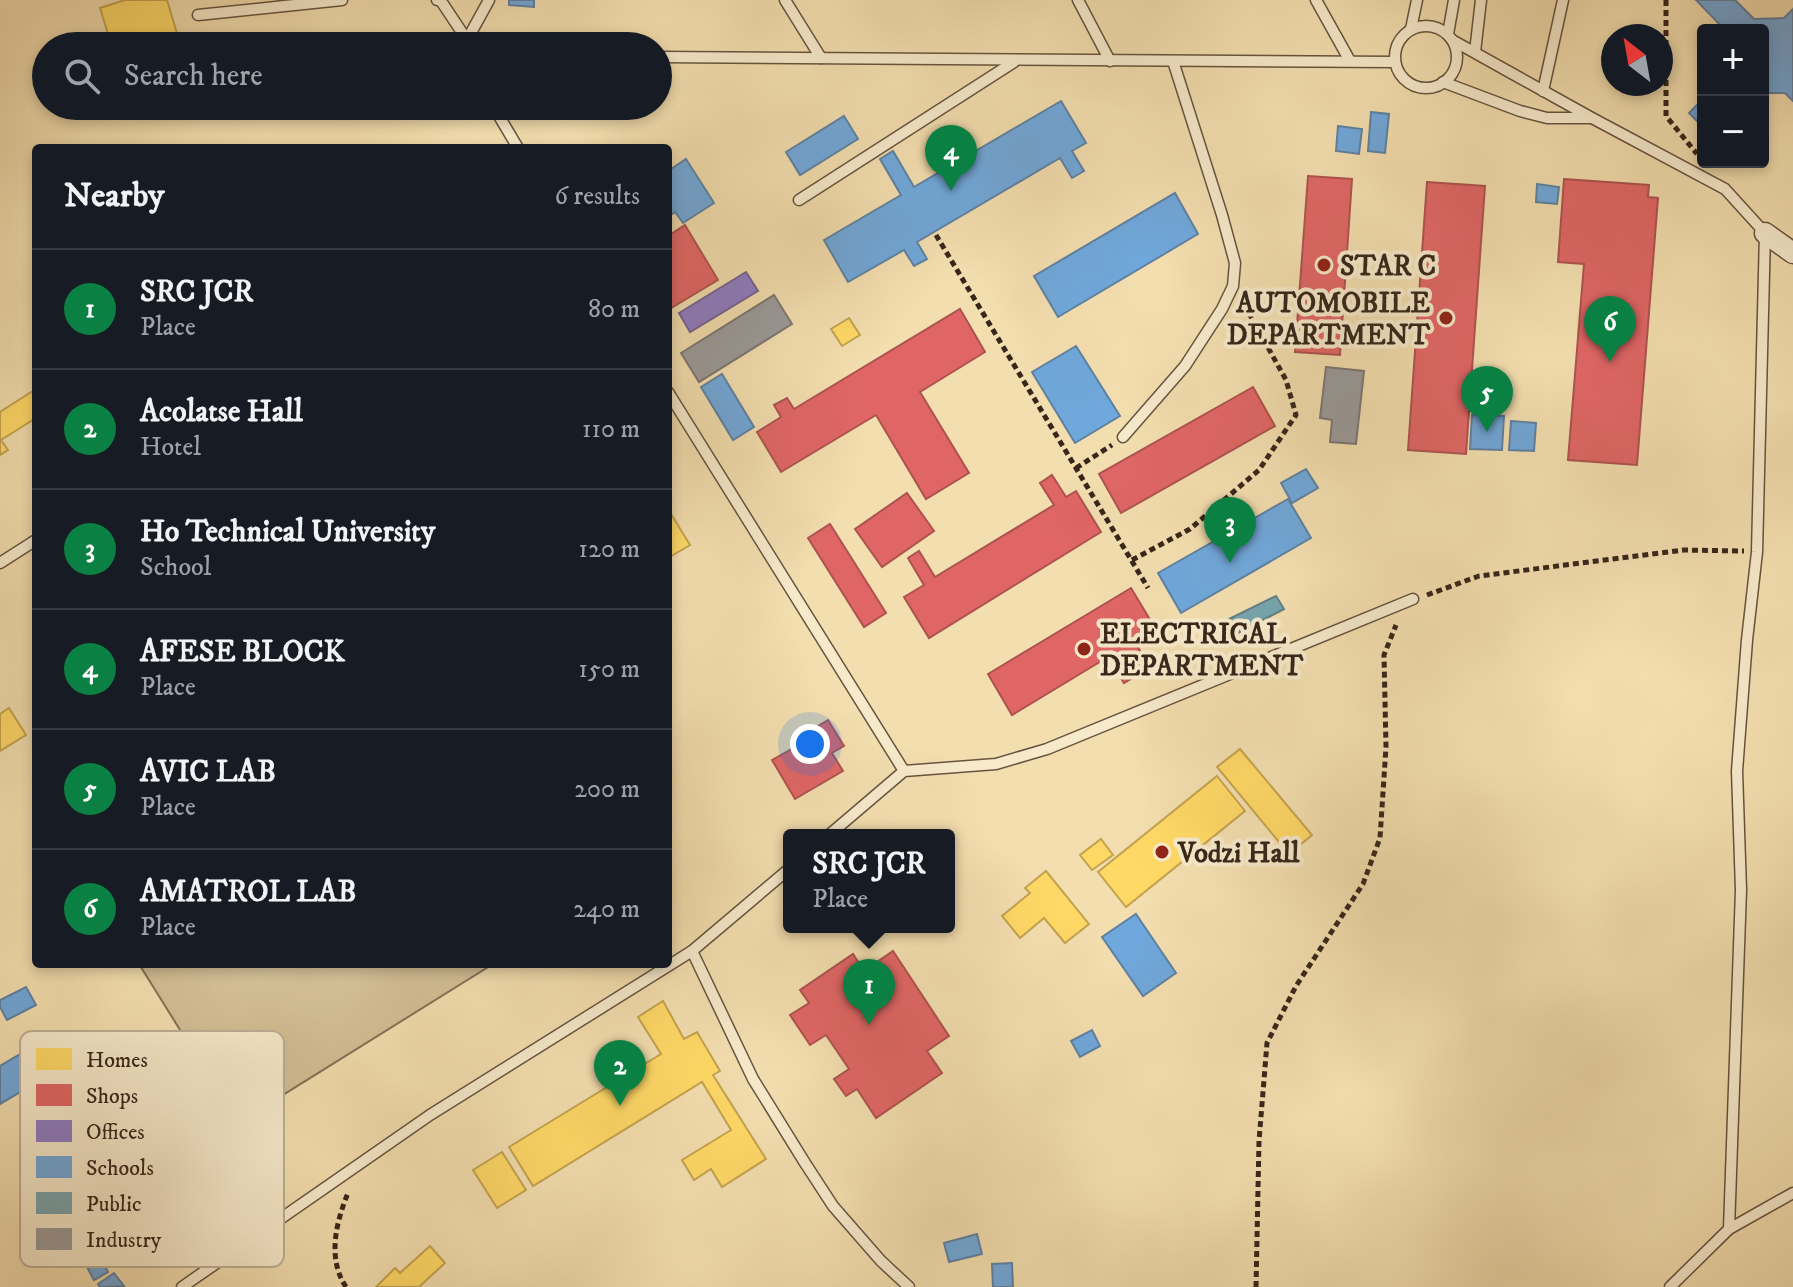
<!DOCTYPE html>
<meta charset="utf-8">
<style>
body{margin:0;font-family:"IM FELL DW Pica",serif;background:#242831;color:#f1f3f6}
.controls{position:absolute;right:24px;top:24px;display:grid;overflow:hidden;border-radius:8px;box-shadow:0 4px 12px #0003}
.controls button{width:72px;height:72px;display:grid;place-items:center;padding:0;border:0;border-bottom:2px solid #363941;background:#171b24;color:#f1f3f6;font:40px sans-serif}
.compass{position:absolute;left:1601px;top:24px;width:72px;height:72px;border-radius:50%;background:#171b24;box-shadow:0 4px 12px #0003;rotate:329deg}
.you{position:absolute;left:810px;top:744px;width:28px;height:28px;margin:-20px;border:6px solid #fff;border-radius:50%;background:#1a73e8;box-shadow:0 0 0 12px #1a73e833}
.badge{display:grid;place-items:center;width:52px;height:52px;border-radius:50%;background:#0b8043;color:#fff;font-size:26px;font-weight:700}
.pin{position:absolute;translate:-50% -66px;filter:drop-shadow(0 2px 4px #0008)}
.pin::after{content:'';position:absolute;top:42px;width:28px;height:24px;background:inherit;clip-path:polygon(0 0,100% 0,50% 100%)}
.popup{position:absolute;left:783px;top:829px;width:172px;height:104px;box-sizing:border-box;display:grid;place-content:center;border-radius:8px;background:#171b24;filter:drop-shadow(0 2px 6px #0005);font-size:26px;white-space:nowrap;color:#9ea1a6}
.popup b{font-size:30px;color:#f1f3f6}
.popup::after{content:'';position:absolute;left:50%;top:100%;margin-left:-16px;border:16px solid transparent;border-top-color:#171b24}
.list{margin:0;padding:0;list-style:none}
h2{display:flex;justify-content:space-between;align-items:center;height:104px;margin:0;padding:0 32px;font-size:34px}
h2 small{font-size:26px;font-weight:400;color:#9ea1a6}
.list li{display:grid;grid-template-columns:52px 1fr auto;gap:24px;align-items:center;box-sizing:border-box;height:120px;padding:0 32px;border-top:2px solid #363941}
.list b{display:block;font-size:30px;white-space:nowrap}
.list p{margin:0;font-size:26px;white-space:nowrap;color:#9ea1a6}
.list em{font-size:26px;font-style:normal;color:#9ea1a6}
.icon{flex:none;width:44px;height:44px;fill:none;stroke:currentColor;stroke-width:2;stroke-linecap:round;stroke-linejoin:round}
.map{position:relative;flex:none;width:1793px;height:1287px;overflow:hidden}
.search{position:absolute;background:#171b24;box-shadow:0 4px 12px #0003;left:32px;top:32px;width:640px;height:88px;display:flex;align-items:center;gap:20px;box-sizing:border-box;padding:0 28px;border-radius:44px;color:#9ea1a6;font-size:30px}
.panel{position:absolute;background:#171b24;box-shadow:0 4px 12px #0003;left:32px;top:144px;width:640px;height:824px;border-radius:8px}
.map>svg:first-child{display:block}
.green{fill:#d3bf96;stroke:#857258;stroke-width:2}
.homes{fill:#ffd966;stroke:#c3a34f;stroke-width:2}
.shops{fill:#e06666;stroke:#ad534f;stroke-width:2}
.offices{fill:#8e7cc3;stroke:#746290;stroke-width:2}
.schools{fill:#6fa8dc;stroke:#5e81a2;stroke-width:2}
.public{fill:#76a5af;stroke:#637f82;stroke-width:2}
.industry{fill:#999;stroke:#7c7673;stroke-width:2}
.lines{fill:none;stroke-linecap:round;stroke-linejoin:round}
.lane-casing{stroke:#66543f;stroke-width:13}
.street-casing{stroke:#66543f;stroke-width:23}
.path{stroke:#37261a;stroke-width:5;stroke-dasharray:6 4;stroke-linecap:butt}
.lane{stroke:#f7eacb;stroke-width:10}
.street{stroke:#f7eacb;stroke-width:20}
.poi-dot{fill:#8f2418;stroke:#f7eacb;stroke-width:3}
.labels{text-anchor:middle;stroke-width:8;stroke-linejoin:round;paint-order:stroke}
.poi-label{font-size:28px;font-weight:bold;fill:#37261a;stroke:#f7eacb;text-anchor:start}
.key{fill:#f7eacb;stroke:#bdaf96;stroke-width:2}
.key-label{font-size:22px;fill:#37261a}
</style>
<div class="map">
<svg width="1793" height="1287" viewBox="0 0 1793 1287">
<rect width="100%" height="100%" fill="#f3deaf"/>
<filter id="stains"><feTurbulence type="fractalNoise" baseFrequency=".0025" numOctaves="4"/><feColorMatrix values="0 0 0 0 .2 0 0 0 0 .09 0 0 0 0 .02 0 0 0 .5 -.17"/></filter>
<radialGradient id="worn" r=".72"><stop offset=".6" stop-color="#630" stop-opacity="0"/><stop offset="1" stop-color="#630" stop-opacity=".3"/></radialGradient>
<path class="green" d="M139,964H493L238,1123Z"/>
<g class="homes">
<path d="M125,0H167L179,40L161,46H147L143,34L111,44L100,8Z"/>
<path d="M849,318L860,335L842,346L831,329Z"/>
<path d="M36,389V418L1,440L8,450L0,455V412Z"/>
<path d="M668,509L690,545L668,558Z"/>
<path d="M9,708L26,735L0,751V714Z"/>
<path d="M1240,749L1312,835L1289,854L1217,767Z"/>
<path d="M1217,776L1245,811L1126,907L1098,872Z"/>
<path d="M1101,839L1113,855L1092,870L1080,855Z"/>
<path d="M1046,871L1089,924L1065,943L1044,918L1020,938L1002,916L1030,893L1025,888Z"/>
<path d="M663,1001L684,1039L697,1032L720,1071L713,1075L766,1159L722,1187L711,1169L694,1180L682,1160L731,1130L702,1082L533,1186L509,1147L661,1054L638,1017Z"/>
<path d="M502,1152L526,1190L497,1208L473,1170Z"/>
<path d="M430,1246L445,1263L419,1287H376L395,1268L400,1273Z"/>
</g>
<g class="shops">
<path d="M1308,176L1352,179L1340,355L1295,352Z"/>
<path d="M1564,179L1649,185L1648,197L1658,198L1637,465L1568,460L1584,264L1558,262Z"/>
<path d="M1427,182L1485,186L1466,454L1408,450Z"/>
<path d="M685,225L718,280L671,308L668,302V236Z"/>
<path d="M960,309L985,352L920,392L969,473L926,499L876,415L781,472L757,432L781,417L774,405L787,398L794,409Z"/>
<path d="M1253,387L1275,426L1121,513L1099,474Z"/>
<path d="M1052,475L1066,497L1076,491L1101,532L929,638L904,597L924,585L908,558L919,551L935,577L1054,505L1040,483Z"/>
<path d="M907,493L934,531L882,567L855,529Z"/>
<path d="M830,524L886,613L864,627L808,538Z"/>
<path d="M1131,588L1155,628L1134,641L1150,667L1124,683L1108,657L1012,715L988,674Z"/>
<path d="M828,720L844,746L832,753L843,771L795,799L772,760L816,735L813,729Z"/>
<path d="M893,951L949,1036L927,1051L942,1073L876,1118L857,1089L846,1096L834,1079L849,1069L826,1035L810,1045L790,1015L809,1003L800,990L853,954L864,971Z"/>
</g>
<path class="offices" d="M746,272L758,291L690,332L679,313Z"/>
<g class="schools">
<path d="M509,0H534V7L509,5Z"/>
<path d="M1696,0H1735L1754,19L1784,18L1793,9V101L1785,93H1763V30H1725Z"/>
<path d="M1703,99V127L1689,113Z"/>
<path d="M1061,101L1086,143L1072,151L1084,171L1072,178L1060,158L917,242L927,259L914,266L904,250L848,282L824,240L901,195L880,159L893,151L914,187Z"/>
<path d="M1371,112L1389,114L1385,153L1368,151Z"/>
<path d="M844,116L858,139L800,175L786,152Z"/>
<path d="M1338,126L1362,129L1359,154L1336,151Z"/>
<path d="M686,159L714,203L683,223L675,212L668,217V171Z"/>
<path d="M1537,184L1559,187L1557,204L1536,202Z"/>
<path d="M1175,193L1198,234L1058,317L1034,276Z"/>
<path d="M1076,346L1120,416L1075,443L1032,372Z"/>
<path d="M722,374L754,427L733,440L701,387Z"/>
<path d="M1472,415L1504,416L1502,450L1470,449Z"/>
<path d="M1511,421L1536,423L1534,451L1509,450Z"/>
<path d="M1306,469L1318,488L1292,503L1281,483Z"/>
<path d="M1288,499L1311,538L1181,613L1158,573Z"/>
<path d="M1136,914L1176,973L1143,996L1102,937Z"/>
<path d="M26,987L36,1005L7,1020L0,1007V1000Z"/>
<path d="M1092,1030L1100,1046L1080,1057L1071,1041Z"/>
<path d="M37,1044L54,1072L0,1104V1066Z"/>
<path d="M61,1209L77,1228L64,1239L48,1221Z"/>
<path d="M81,1233L97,1253L81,1266L66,1246Z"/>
<path d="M977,1234L982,1254L949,1262L944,1243Z"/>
<path d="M101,1258L108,1272L94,1280L87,1267Z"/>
<path d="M1012,1263L1013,1287H993L992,1264Z"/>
<path d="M114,1273L124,1286L100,1287L98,1284Z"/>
</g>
<path class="public" d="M1276,596L1284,609L1236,634L1229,619Z"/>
<g class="industry">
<path d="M774,295L792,324L699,382L681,353Z"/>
<path d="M1326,367L1364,371L1356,444L1330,442L1332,420L1320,418Z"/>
</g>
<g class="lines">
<g class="lane-casing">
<g id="lane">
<path d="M437,0L441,1L471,46"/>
<path d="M785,0L821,58"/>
<path d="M1078,0L1110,61"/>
<path d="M1316,0L1350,61"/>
<path d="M198,15L342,0"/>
<circle cx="1426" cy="57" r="31"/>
<path d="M1411,29L1417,0"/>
<path d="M1448,34L1454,0"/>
<path d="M467,40L489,0"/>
<path d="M1452,40L1592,118L1725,189L1765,233L1757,552L1747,640L1737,771L1741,890L1729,1229L1670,1287"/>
<path d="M1475,52L1481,0"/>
<path d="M658,57L1395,62"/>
<path d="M1443,82L1520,111L1547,118H1590"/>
<path d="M1543,91L1563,0"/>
<path d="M493,106L518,148"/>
<path d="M799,200L1014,62"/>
<path d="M668,392L904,771"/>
<path d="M1123,437L1185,366L1222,309L1233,286L1235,263L1222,215L1173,61"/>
<path d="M0,563L36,540"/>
<path d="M829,835L904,771L996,764L1047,749L1413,599"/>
<path d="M692,951L753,1079L805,1163L833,1206L881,1261L909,1287"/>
<path d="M1729,1229L1793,1193"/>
<path d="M182,1287L430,1115L692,951L789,869"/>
</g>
</g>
<g class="street-casing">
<path id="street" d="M1765,233L1793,253"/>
</g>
<g class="path">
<path d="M1666,0V116L1697,154"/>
<path d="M936,235L1148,588"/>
<path d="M1076,468L1112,445"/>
<path d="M1132,560L1190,529L1259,470L1296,415L1286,380L1250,315L1241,307"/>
<path d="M1427,595L1479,576L1684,550L1744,551"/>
<path d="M346,1287C327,1259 336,1222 348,1193"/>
<path d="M1256,1287L1259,1141L1267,1043L1296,986L1363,884L1380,838L1386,747L1384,655L1396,625"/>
</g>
<use href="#lane" class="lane"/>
<use href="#street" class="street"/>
</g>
<g class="poi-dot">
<circle cx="1324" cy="265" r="8"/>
<circle cx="1446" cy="318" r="8"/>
<circle cx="1084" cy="649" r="8"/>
<circle cx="1162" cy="852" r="8"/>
</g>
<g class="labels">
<g class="poi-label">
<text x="1340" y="275">STAR C</text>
<text x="1430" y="312" text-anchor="end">AUTOMOBILE<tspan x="1430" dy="32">DEPARTMENT</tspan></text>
<text x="1100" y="643">ELECTRICAL<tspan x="1100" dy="32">DEPARTMENT</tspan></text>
<text x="1178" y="862">Vodzi Hall</text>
</g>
</g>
<rect x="20" y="1031" width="264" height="236" rx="12" class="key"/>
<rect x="36" y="1048" width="36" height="22" fill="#ffd966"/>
<rect x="36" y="1084" width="36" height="22" fill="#e06666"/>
<rect x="36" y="1120" width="36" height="22" fill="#8e7cc3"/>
<rect x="36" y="1156" width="36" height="22" fill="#6fa8dc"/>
<rect x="36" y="1192" width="36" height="22" fill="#76a5af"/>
<rect x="36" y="1228" width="36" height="22" fill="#999"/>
<g class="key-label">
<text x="86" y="1067">Homes</text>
<text x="86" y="1103">Shops</text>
<text x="86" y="1139">Offices</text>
<text x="86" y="1175">Schools</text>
<text x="86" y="1211">Public</text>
<text x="86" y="1247">Industry</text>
</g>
<rect width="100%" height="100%" filter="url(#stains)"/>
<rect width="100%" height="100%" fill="url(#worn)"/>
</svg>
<div class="controls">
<button>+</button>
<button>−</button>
</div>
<svg class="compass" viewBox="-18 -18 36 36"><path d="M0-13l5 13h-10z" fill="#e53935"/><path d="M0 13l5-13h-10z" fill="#9ea1a6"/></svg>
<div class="you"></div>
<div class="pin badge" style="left:869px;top:1025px">1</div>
<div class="popup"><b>SRC JCR</b>Place</div>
<div class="pin badge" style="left:620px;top:1106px">2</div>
<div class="pin badge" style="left:1230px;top:563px">3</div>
<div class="pin badge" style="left:951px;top:191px">4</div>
<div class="pin badge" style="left:1487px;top:432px">5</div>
<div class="pin badge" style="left:1610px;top:362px">6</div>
<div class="search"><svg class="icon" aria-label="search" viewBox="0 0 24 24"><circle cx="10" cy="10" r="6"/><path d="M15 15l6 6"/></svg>Search here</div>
<section class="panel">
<h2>Nearby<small>6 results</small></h2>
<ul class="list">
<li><span class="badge">1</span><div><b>SRC JCR</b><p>Place</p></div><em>80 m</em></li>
<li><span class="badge">2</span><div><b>Acolatse Hall</b><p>Hotel</p></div><em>110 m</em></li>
<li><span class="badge">3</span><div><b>Ho Technical University</b><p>School</p></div><em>120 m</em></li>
<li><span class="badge">4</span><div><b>AFESE BLOCK</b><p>Place</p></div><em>150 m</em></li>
<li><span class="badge">5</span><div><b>AVIC LAB</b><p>Place</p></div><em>200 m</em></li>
<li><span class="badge">6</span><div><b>AMATROL LAB</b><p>Place</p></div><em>240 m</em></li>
</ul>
</section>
</div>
